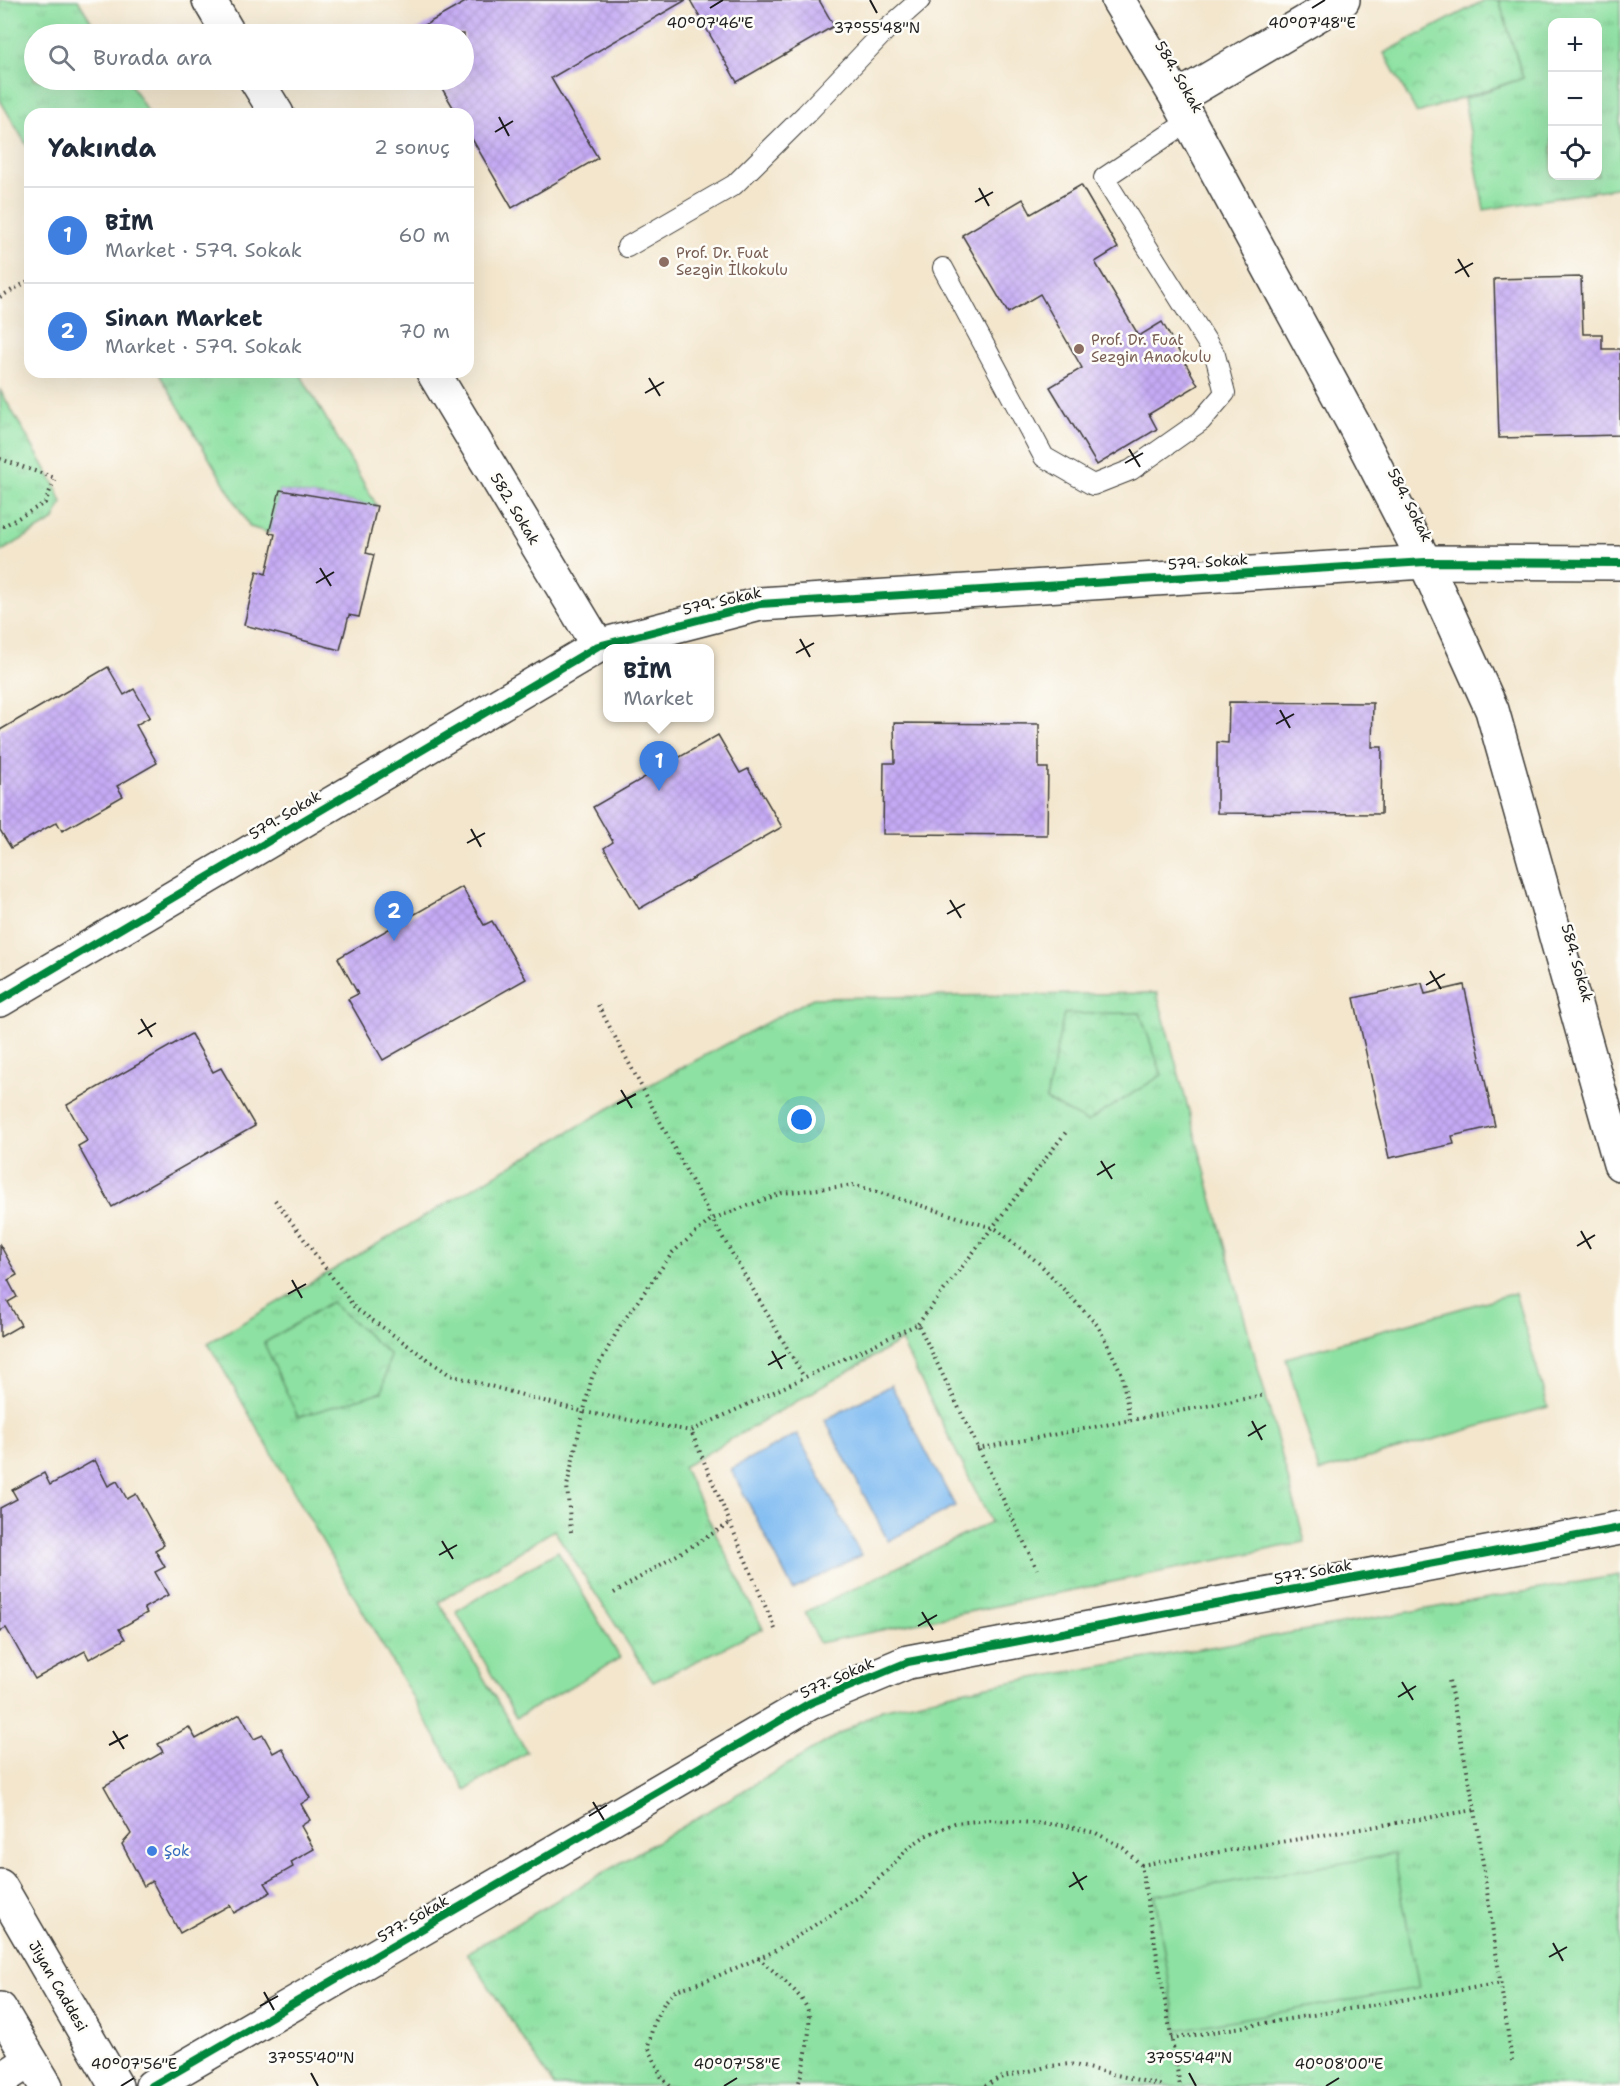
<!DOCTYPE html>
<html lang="tr">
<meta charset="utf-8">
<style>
body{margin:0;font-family:"Shantell Sans",sans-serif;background:#f2f2f3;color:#1f2937}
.controls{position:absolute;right:18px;top:18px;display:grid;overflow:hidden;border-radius:12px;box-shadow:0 6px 24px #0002}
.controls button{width:54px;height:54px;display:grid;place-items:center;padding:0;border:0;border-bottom:2px solid #e0e1e3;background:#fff;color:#1f2937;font:30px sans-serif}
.you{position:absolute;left:802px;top:1120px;width:21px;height:21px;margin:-15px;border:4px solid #fff;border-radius:50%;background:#1a73e8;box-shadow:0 0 0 9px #1a73e833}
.badge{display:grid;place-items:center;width:39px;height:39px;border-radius:50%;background:#b45309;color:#fff;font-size:20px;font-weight:700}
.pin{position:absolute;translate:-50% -50px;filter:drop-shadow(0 2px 3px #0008)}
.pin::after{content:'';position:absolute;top:32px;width:21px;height:18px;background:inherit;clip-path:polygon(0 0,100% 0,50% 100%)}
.popup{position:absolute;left:603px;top:644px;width:111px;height:78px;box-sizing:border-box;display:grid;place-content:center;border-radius:12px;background:#fff;filter:drop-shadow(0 2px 4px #0005);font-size:20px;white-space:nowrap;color:#747a83}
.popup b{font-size:22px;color:#1f2937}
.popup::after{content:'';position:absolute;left:50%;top:100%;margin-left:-12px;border:12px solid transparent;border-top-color:#fff}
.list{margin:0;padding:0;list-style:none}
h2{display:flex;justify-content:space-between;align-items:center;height:78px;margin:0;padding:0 24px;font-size:26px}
h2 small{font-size:20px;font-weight:400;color:#747a83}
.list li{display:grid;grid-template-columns:39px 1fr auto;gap:18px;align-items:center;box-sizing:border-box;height:96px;padding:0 24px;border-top:2px solid #e0e1e3}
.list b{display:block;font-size:22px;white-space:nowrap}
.list p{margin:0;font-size:20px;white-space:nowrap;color:#747a83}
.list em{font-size:20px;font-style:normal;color:#747a83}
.icon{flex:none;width:33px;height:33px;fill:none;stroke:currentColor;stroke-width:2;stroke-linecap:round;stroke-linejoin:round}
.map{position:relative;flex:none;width:1620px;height:2086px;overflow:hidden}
.search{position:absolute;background:#fff;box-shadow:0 6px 24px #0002;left:24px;top:24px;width:450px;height:66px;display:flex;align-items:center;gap:15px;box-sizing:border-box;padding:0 21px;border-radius:33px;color:#747a83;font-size:22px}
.panel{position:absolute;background:#fff;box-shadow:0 6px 24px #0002;left:24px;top:108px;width:450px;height:270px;border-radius:18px}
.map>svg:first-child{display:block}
.grass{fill:url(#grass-tufts);stroke:#547e5f;stroke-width:1.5;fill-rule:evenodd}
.park{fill:url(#park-crowns);stroke:#547e5f;stroke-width:1.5}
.pitch{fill:#8de1a2;stroke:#547e5f;stroke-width:1.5}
.water{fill:#80bcf2;stroke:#4e6c87;stroke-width:1.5}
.building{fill:url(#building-cross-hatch)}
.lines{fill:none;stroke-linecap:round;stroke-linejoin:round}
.service-casing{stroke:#3c3a37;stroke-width:22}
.minor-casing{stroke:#3c3a37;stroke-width:36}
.secondary-casing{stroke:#3c3a37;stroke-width:36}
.path{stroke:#3c3a37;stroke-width:4;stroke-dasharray:1.5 4.5;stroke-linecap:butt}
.service{stroke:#fff;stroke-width:20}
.minor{stroke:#fff;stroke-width:33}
.secondary{stroke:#fff;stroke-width:33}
.cycleway-casing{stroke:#fdfcf7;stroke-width:11}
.cycleway{stroke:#00873e;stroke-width:8}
.ticks{fill:none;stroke:#1c1c1c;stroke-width:2}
.education-dot{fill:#8d6e63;stroke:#fdfcf7;stroke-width:2}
.shop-dot{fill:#3f7fe0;stroke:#fdfcf7;stroke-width:2}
.labels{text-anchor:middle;stroke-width:5;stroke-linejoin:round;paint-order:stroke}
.street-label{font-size:15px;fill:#1c1c1c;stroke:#fdfcf7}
.education-label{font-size:15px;fill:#785e54;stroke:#fdfcf7;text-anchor:start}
.shop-label{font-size:15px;fill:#366cbe;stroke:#fdfcf7;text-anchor:start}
.ticks-label{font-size:15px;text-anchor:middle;fill:#1c1c1c;stroke:#fdfcf7;stroke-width:5;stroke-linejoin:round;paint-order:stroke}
</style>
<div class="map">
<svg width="1620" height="2086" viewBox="0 0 1620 2086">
<defs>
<pattern id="grass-tufts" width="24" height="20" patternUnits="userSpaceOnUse" patternTransform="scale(1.5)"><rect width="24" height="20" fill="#8de1a2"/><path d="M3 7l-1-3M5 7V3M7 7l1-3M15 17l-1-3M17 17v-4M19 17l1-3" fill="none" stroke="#79c08b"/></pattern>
<pattern id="park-crowns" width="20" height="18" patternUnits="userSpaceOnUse" patternTransform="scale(1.5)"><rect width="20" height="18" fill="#8de1a2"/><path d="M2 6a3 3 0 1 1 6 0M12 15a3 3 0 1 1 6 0" fill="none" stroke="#79c08b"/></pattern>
<pattern id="building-cross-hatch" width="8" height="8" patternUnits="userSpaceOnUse" patternTransform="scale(1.5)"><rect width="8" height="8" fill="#c5aaf4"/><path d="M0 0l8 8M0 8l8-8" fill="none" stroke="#a992d1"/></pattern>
</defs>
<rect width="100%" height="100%" fill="#fdfcf7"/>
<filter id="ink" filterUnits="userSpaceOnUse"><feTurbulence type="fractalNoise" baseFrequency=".0167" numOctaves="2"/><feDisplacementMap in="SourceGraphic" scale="12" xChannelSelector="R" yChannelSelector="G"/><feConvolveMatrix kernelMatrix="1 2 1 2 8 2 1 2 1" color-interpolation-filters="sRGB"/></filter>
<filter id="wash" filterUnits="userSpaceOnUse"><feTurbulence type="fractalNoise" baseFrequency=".008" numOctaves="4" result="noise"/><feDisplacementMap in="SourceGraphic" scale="24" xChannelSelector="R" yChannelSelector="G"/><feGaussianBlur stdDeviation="1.35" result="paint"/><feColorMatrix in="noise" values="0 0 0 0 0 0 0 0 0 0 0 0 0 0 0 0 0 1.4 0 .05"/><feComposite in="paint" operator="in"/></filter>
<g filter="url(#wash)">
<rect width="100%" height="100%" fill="#f3e6cd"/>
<g class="grass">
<path d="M0,0H78L99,34H34V80H128L149,114H30V151L0,100Z"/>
<path d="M1499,0H1620V187L1484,210L1464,99L1523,78ZM1552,22H1598V176H1552Z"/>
<path d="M158,372H299L377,506L280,490L269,533L250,527Z"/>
<path d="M0,390L55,485L62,503L53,521L0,552Z"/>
<path d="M1157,993L1305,1542L819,1643L805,1612L991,1522L901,1341L683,1467L763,1629L653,1682L554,1530L439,1602L527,1752L466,1790L208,1343L642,1089L813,998Z"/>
<path d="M1620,1575V2086H554L467,1953L882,1709L971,1689Z"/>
</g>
<g class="park">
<path d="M1485,0H1499L1523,78L1417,113L1384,53Z"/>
<path d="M1140,1013L1162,1075L1087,1122L1046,1100L1064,1014Z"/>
<path d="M331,1302L390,1355L382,1392L298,1417L264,1343Z"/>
</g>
<g class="pitch">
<path d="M1515,1293L1548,1407L1319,1472L1286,1358Z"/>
<path d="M558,1551L620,1658L516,1718L456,1611Z"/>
<path d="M1394,1854L1419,1988L1177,2030L1155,1895Z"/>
</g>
<g class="water">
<path d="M891,1385L955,1506L888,1541L825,1420Z"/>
<path d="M797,1434L861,1555L793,1590L731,1469Z"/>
</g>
<g id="blocks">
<g class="building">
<path d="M469,0H686L551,78L598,158L512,208L468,132V114H457L437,80H464V34H409Z"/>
<path d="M690,0H819L834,26L737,82Z"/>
<path d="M1081,185L1118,248L1095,262L1139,336L1162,322L1198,385L1149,414L1157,429L1097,465L1050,387L1082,368L1040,294L1008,313L962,235L1023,199L1031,214Z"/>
<path d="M1581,277L1583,334H1602V349H1620V435L1499,438L1494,279Z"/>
<path d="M280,490L377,506L366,553L374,555L359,617L349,615L340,650L244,625L257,571L266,574L275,534L269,533Z"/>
<path d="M108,667L124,695L134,689L150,717L136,725L157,763L117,786L123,796L62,831L57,822L11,848L0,830V730Z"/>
<path d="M1229,702L1373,703L1372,747H1382L1381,814L1217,813V742L1228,743Z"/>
<path d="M894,723L1039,724V768H1048L1047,835L883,834L884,763H895Z"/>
<path d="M718,735L740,773L748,769L782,827L639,909L604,848L613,842L593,807Z"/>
<path d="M462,887L484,925L492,921L526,979L383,1060L348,999L358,994L338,958Z"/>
<path d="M1422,983L1425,994L1464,985L1495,1126L1452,1136L1454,1144L1389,1158L1354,998Z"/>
<path d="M191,1034L213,1072L221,1068L255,1126L112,1207L78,1146L87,1141L67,1105Z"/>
<path d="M0,1245L17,1275L8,1280L17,1297L8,1302L21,1325L0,1337Z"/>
<path d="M95,1460L108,1486L117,1481L127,1499L136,1494L164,1545L155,1550L165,1567L155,1572L168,1595L144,1608L147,1613L119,1629L125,1639L89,1659L85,1651L35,1679L6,1628L0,1631V1508L17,1499L12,1490L44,1473L50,1485Z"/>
<path d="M240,1714L254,1739L263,1735L273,1753L282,1748L310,1798L301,1804L310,1820L301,1826L314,1849L291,1862L293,1867L265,1883L271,1892L234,1913L230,1905L180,1933L152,1881L144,1886L122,1844L131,1834L104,1786L163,1752L158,1744L189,1727L196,1739Z"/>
</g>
</g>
</g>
<g filter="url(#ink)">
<use href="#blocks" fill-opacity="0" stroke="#3c3a37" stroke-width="1.5"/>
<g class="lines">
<g class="service-casing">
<g id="service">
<path d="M627,247L734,185L806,114L886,30L920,0"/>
<path d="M943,268L1044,457L1093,485L1131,470L1201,421L1225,393L1215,355L1104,178L1189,121"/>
</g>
</g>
<g class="minor-casing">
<g id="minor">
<path d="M209,0L229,34"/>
<path d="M1118,0L1177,98L1353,423L1425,562L1492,710L1620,1164"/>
<path d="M256,80L277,114"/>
<path d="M1177,98L1343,0"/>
<path d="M433,372L598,646"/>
<path d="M0,1000L598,646L760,604L1425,562L1620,563"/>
<path d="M0,2080L30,2060"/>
<path d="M152,2086L810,1703L908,1662L1620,1528"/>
</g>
</g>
<g class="secondary-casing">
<g id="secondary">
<path d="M0,1886L116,2086"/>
<path d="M0,2009L46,2086"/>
</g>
</g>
<g class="path">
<path d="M0,297L30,280"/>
<path d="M0,459L55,478L45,503L0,528"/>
<path d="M598,1005L712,1219L804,1377"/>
<path d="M275,1200L355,1308L450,1375L584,1412L691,1431"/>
<path d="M918,1324L1066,1132"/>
<path d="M977,1449L1265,1395"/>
<path d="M571,1532L567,1486L580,1427L592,1377L620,1326L673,1252L712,1219L782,1193L855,1185L996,1229L1040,1264L1098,1326L1122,1374L1130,1420"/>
<path d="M614,1593L730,1523"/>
<path d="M775,1629L691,1431L918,1324L1037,1569"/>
<path d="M1449,1681L1475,1810L1512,2061"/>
<path d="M1141,1865L1475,1810"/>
<path d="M758,1958C772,1970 800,1992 807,2008C814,2025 803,2068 798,2086"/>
<path d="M1171,2039L1502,1983"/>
<path d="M670,2086L662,2078L648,2046L654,2022L664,2003L676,1990L708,1980L773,1952L860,1896L886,1872L909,1847L927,1835L955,1823L990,1820L1062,1825L1096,1833L1123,1848L1141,1865L1180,2086"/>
<path d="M985,2086L999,2078L1051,2066L1070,2064L1164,2086"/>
</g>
<use href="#service" class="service"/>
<use href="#minor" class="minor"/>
<use href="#secondary" class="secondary"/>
<g class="cycleway-casing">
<g id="cycleway">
<path d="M0,1000L598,646L760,604L1425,562L1620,563"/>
<path d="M152,2086L810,1703L908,1662L1620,1528"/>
</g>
</g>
<use href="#cycleway" class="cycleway"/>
</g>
</g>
<path class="ticks" d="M870,0L877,13M710,8L723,0M1312,8L1325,0M499,117L509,136M495,132L513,121M979,188L989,206M975,202L993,192M1458,259L1469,277M1455,273L1473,263M649,378L660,396M645,393L664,382M1129,449L1140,467M1125,463L1143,453M320,568L331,586M316,583L334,572M800,639L810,657M796,653L814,643M1280,710L1290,728M1276,724L1294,714M471,829L481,847M467,843L485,833M950,900L961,918M947,914L965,904M1430,971L1441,989M1426,985L1445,974M141,1019L152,1037M138,1034L156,1023M621,1090L632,1108M617,1104L636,1094M1101,1161L1112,1179M1097,1175L1115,1164M1581,1231L1591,1249M1577,1246L1595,1235M292,1280L302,1298M288,1294L306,1284M772,1351L782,1369M768,1365L786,1355M1252,1421L1262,1440M1248,1436L1266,1425M442,1541L453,1559M439,1555L457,1545M922,1612L933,1630M918,1626L937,1615M1402,1682L1413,1700M1398,1697L1416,1686M113,1731L124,1749M109,1745L128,1735M593,1802L604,1820M589,1816L607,1805M1073,1872L1083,1890M1069,1887L1087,1876M1553,1943L1563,1961M1549,1957L1567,1947M264,1992L274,2010M260,2006L278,1996M311,2073L318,2086M1189,2073L1196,2086M121,2086L134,2078M724,2086L737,2078M1326,2086L1339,2078"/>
<g class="education-dot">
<circle cx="664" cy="262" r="6"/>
<circle cx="1079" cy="349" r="6"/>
</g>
<circle class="shop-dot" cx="152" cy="1851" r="6"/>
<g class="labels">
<g class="street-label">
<text transform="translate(1179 77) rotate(60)" y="5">584. Sokak</text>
<text transform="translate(1410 505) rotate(63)" y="5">584. Sokak</text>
<text transform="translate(515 509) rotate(59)" y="5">582. Sokak</text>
<text transform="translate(1208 562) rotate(-4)" y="5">579. Sokak</text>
<text transform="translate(722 601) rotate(-13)" y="5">579. Sokak</text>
<text transform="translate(285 815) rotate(-31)" y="5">579. Sokak</text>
<text transform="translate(1577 963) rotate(74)" y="5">584. Sokak</text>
<text transform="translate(1313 1572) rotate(-11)" y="5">577. Sokak</text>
<text transform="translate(837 1678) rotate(-24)" y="5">577. Sokak</text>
<text transform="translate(413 1919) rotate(-30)" y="5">577. Sokak</text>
<text transform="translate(58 1986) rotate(60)" y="5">Jiyan Caddesi</text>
</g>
<g class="education-label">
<text x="676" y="258">Prof. Dr. Fuat<tspan x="676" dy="17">Sezgin İlkokulu</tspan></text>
<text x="1091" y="345">Prof. Dr. Fuat<tspan x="1091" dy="17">Sezgin Anaokulu</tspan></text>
</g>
<g class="shop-label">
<text x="164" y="1856">Şok</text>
</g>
</g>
<g class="ticks-label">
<text x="710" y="28">40°07'46"E</text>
<text x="1312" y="28">40°07'48"E</text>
<text x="877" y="33">37°55'48"N</text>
<text x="311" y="2063">37°55'40"N</text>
<text x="1189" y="2063">37°55'44"N</text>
<text x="134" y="2069">40°07'56"E</text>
<text x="737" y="2069">40°07'58"E</text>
<text x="1339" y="2069">40°08'00"E</text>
</g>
</svg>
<div class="controls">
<button>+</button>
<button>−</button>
<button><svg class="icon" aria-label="locate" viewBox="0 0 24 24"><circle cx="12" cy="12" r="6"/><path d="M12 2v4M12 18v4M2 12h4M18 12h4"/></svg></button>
</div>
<div class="you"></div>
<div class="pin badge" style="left:659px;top:791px;background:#3f7fe0">1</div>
<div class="popup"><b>BİM</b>Market</div>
<div class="pin badge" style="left:394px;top:941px;background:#3f7fe0">2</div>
<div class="search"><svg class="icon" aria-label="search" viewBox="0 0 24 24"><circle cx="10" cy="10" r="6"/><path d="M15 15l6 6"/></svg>Burada ara</div>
<section class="panel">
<h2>Yakında<small>2 sonuç</small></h2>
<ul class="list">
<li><span class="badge" style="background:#3f7fe0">1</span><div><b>BİM</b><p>Market · 579. Sokak</p></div><em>60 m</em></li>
<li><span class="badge" style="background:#3f7fe0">2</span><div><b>Sinan Market</b><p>Market · 579. Sokak</p></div><em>70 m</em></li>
</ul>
</section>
</div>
